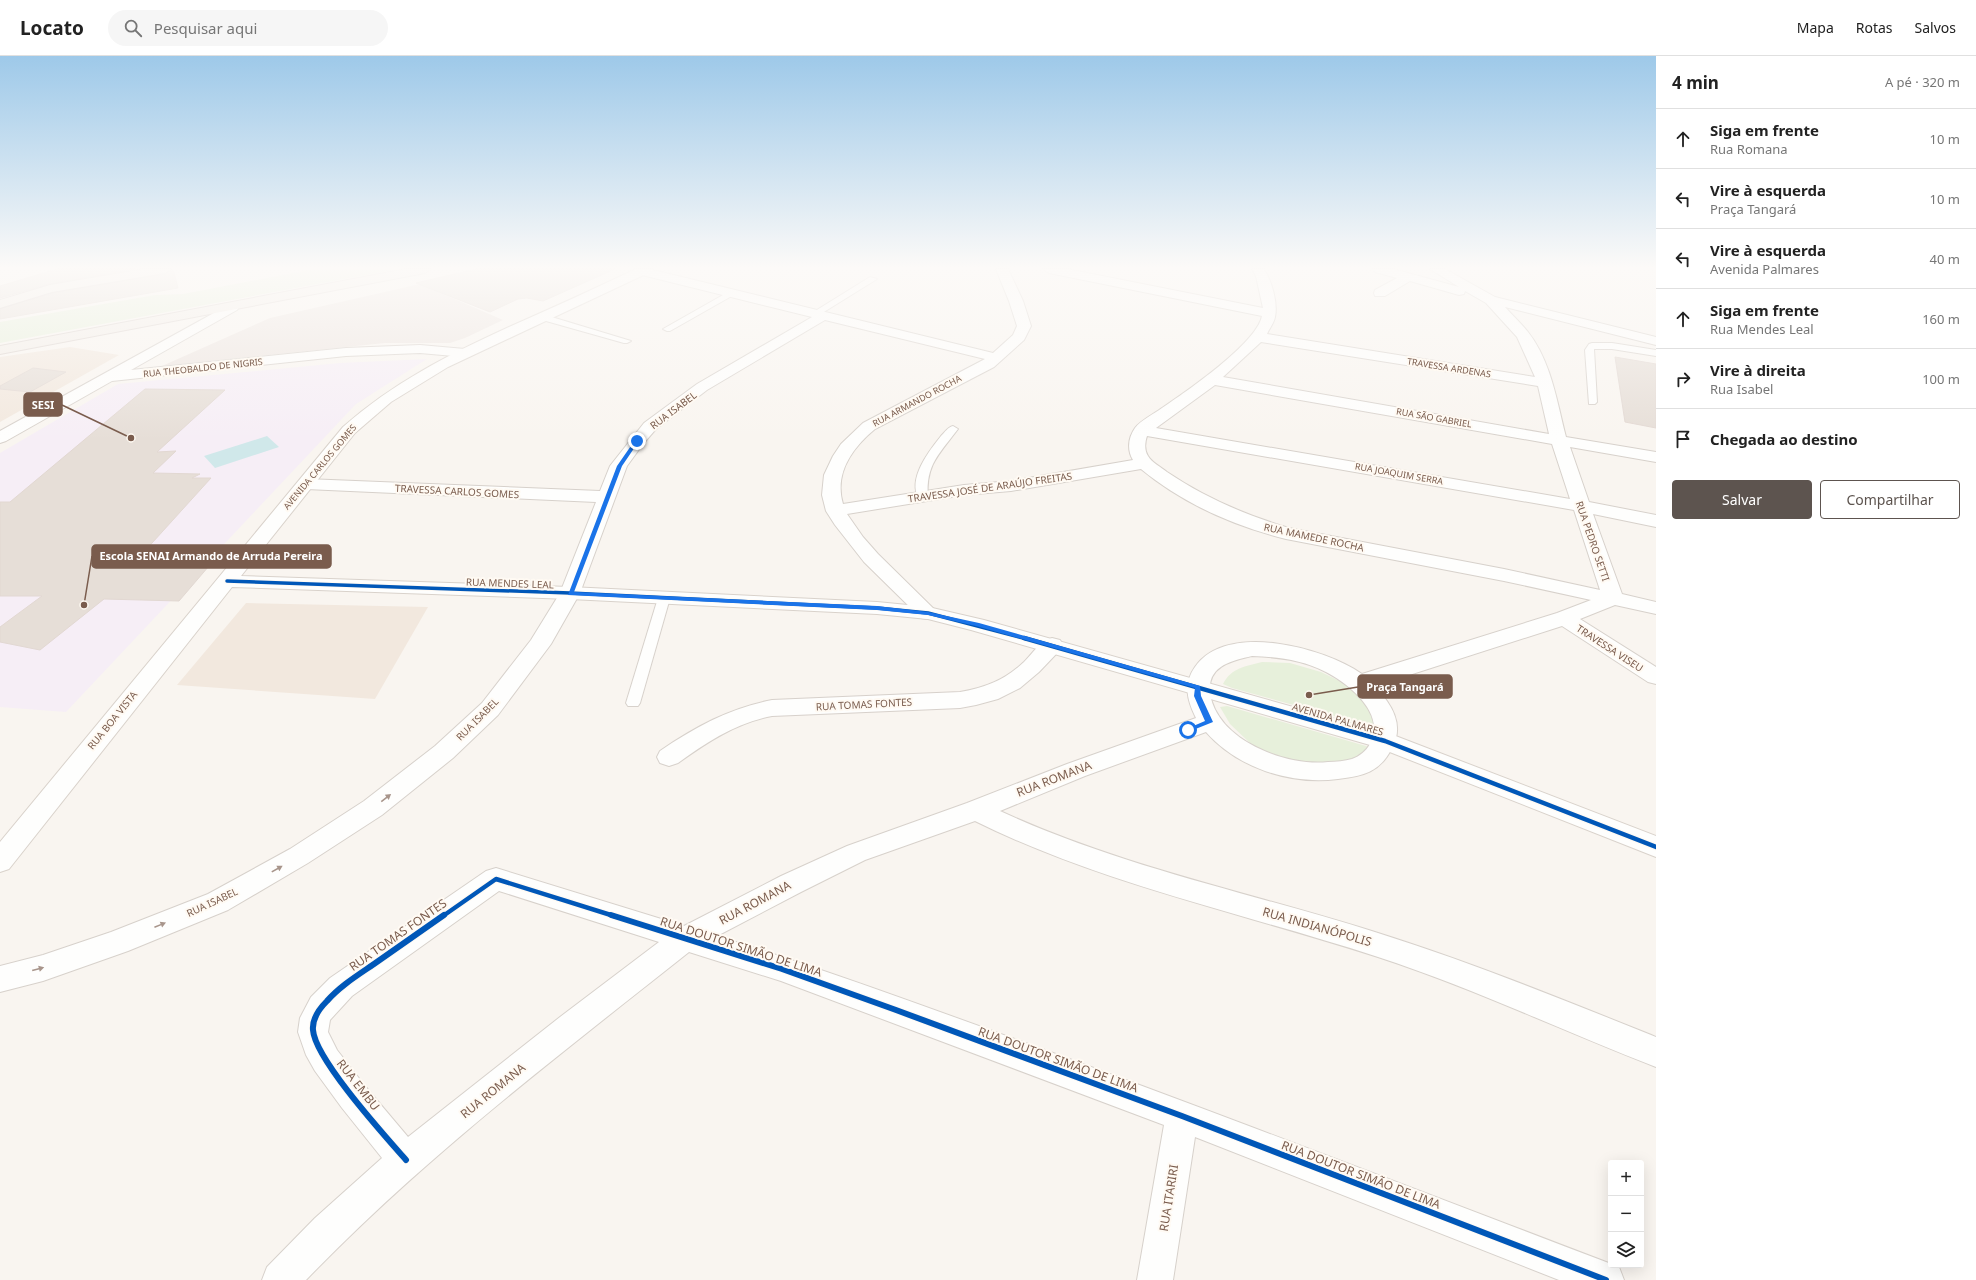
<!DOCTYPE html>
<html lang="pt">
<meta charset="utf-8">
<style>
body{margin:0;font-family:"Noto Sans",sans-serif;background:#f6f6f6;color:#222}
.controls{position:absolute;right:12px;bottom:12px;display:grid;overflow:hidden;border-radius:4px;box-shadow:0 4px 16px #0002}
.controls button{width:36px;height:36px;display:grid;place-items:center;padding:0;border:0;border-bottom:1px solid #e0e0e0;background:#fff;color:#222;font:20px sans-serif}
.stop{position:absolute;width:12px;height:12px;margin:-9px;border:3px solid #1a73e8;border-radius:50%;background:#fff}
.stop.end{background:#1a73e8;border-color:#fff;box-shadow:0 1px 4px #0008}
.list{margin:0;padding:0;list-style:none}
h2{display:flex;justify-content:space-between;align-items:center;height:52px;margin:0;padding:0 16px;font-size:17px}
h2 small{font-size:13px;font-weight:400;color:#767676}
.list li{display:grid;grid-template-columns:26px 1fr auto;gap:12px;align-items:center;box-sizing:border-box;height:60px;padding:0 16px;border-top:1px solid #e0e0e0}
.list b{display:block;font-size:15px;white-space:nowrap}
.list p{margin:0;font-size:13px;white-space:nowrap;color:#767676}
.list em{font-size:13px;font-style:normal;color:#767676}
.actions{display:flex;gap:8px;padding:12px 16px}
.actions a{flex:1;padding:9px 0;border:1px solid #5d544f;border-radius:4px;text-align:center;font-size:14px;color:#5d544f}
.actions .main{background:#5d544f;color:#fff}
.icon{flex:none;width:22px;height:22px;fill:none;stroke:currentColor;stroke-width:2;stroke-linecap:round;stroke-linejoin:round}
.map{position:relative;flex:none;width:1656px;height:1224px;overflow:hidden}
header{display:flex;align-items:center;gap:24px;box-sizing:border-box;height:56px;padding:0 20px;background:#fff;border-bottom:1px solid #e0e0e0}
header strong{font-size:19px}
nav{display:flex;gap:22px;margin-inline-start:auto;font-size:14px}
.search{width:280px;height:36px;background:#f6f6f6;display:flex;align-items:center;gap:10px;box-sizing:border-box;padding:0 14px;border-radius:22px;color:#767676;font-size:15px}
main{display:flex}
aside{flex:1;background:#fff}
.map>svg:first-child{display:block}
.residential{fill:#f2e8de}
.industrial{fill:#ede5e0}
.education{fill:#f6eef6}
.green{fill:#e7f0db}
.water{fill:#d0e8ea}
.building{fill:#e6ded7;stroke:#e2d8d2}
.lines{fill:none;stroke-linecap:round;stroke-linejoin:round}
.lane-casing{stroke:#d7d1cb;stroke-width:2}
.street-casing{stroke:#d7d1cb;stroke-width:2}
.secondary-casing{stroke:#d9d2cb;stroke-width:2}
.primary-casing{stroke:#dad1cc;stroke-width:2}
.lane{fill:#fefefd;fill-rule:evenodd}
.street{fill:#fefefd;fill-rule:evenodd}
.secondary{fill:#fefefd;fill-rule:evenodd}
.primary{fill:#f3eee8;fill-rule:evenodd}
.cycleway-far2-casing{stroke:#fffaf3;stroke-width:5.5}
.cycleway-far1-casing{stroke:#fffaf3;stroke-width:7}
.cycleway-casing{stroke:#fffaf3;stroke-width:8}
.cycleway-far2{stroke:#0057b8;stroke-width:3.5}
.cycleway-far1{stroke:#0057b8;stroke-width:4.5}
.cycleway{stroke:#0057b8;stroke-width:6}
.oneway{fill:#a8958b}
.route{fill:#1a73e8}
.labels{text-anchor:middle;stroke-width:4;stroke-linejoin:round;paint-order:stroke}
.far-street-label{font-size:9px;fill:#7a5c4d;stroke:#fffaf3}
.street-label{font-size:10px;fill:#7a5c4d;stroke:#fffaf3}
.near-street-label{font-size:12px;fill:#7a5c4d;stroke:#fffaf3}
.leader{fill:none;stroke:#7a5c4d;stroke-width:1.5}
.callout-dot{fill:#7a5c4d;stroke:#fffaf3;stroke-width:1.5}
.callout{fill:#7a5c4d;stroke:#7a5c4d;stroke-width:1.5}
.callout-label{font-size:11px;text-anchor:middle;font-weight:bold;fill:#fff}
</style>
<header>
<strong>Locato</strong>
<div class="search"><svg class="icon" aria-label="search" viewBox="0 0 24 24"><circle cx="10" cy="10" r="6"/><path d="M15 15l6 6"/></svg>Pesquisar aqui</div>
<nav><a>Mapa</a><a>Rotas</a><a>Salvos</a></nav>
</header>
<main>
<div class="map">
<svg width="1656" height="1224" viewBox="0 0 1656 1224">
<rect width="100%" height="100%" fill="#f9f5f0"/>
<g class="residential">
<path d="M70,291L119,299L0,366V301Z"/>
<path d="M246,547L428,551L375,643L177,629Z"/>
</g>
<path class="industrial" d="M420,228L503,264L465,282L450,287H385L162,310L270,262Z"/>
<path class="education" d="M427,303L356,348L66,656L0,651V397L118,328L340,307Z"/>
<g class="green">
<path d="M314,213H398L0,287V266L155,239L183,238Z"/>
<path d="M1262,606L1290,607L1321,616L1350,630L1369,647L1379,671H1373L1232,632L1223,628C1231,612 1246,610 1262,606Z"/>
<path d="M1227,650L1366,690L1374,694L1333,712L1280,703L1252,689L1230,668L1220,651Z"/>
</g>
<path class="water" d="M267,380L279,391L215,412L204,400Z"/>
<g class="building">
<path d="M57,213H135L50,228L0,242V230Z"/>
<path d="M173,213L178,232L0,263V253L52,237L165,218Z"/>
<path d="M476,213H615L543,245L527,242L518,243L490,256L416,227Z"/>
<path d="M1615,301L1656,308V372L1625,366Z"/>
<path d="M33,312L66,316L30,336L0,333V330Z"/>
<path d="M145,333L225,334L157,396L176,395L153,417L200,418L192,422H211L143,497L215,503L179,545L104,543L40,594L0,586V571L42,540H0V446H10Z"/>
</g>
<g class="lines">
<g class="lane-casing">
<g id="lane">
<path d="M870,221L877,223L819,259L812,257Z"/>
<path d="M730,235L737,237L670,275H667L663,273Z"/>
<path d="M539,259H545L631,285L627,287H624L539,263Z"/>
<path d="M1612,287L1656,294V300L1612,293H1594L1597,346L1595,348H1589L1585,294L1589,288L1592,287Z"/>
<path d="M953,370L958,373C940,397 925,409 928,441L923,444L919,443C907,423 929,395 941,380C945,376 948,371 953,370Z"/>
<path d="M664,538L670,542L640,647L638,650H628L626,647L658,542Z"/>
</g>
</g>
<g class="street-casing">
<g id="street">
<path d="M637,213H649L993,297L1013,279L1017,270L1009,245L996,213H1008L1023,245L1031,270L1024,284L994,311L875,373C852,392 834,418 843,448L964,429L1011,425L1133,404C1127,394 1128,382 1135,372C1141,364 1154,358 1162,352C1186,336 1257,287 1262,260L1049,217L1043,213H1067L1263,252L1256,220L1252,213H1264C1272,226 1278,247 1275,261C1274,267 1269,273 1267,278L1535,321L1517,281L1486,247L1465,235L1464,238L1459,239L1410,225L1385,240H1375L1374,237L1375,234L1397,222L1375,216L1373,213H1393L1459,231L1430,213H1445L1495,241L1656,281V289L1505,251C1512,259 1521,267 1528,276C1551,305 1557,346 1566,381L1656,396V406L1570,391L1589,446L1656,459V471L1593,458L1622,538L1656,546V558L1615,549L1580,563L1656,611V628L1648,626L1562,570L1375,630C1391,648 1405,668 1392,692C1380,716 1364,720 1338,723C1290,729 1238,712 1206,676L1085,720L1000,755C1121,811 1252,837 1378,877C1473,907 1564,944 1656,981V1011C1563,975 1473,932 1378,901C1243,857 1102,828 975,765L865,804L801,836L717,880C820,912 921,949 1023,986C1218,1057 1412,1132 1606,1206L1619,1211L1624,1224H1559L1195,1081L1173,1224H1137L1164,1069L781,925L689,896C558,1000 422,1103 306,1224H262L267,1211L315,1162L382,1102L342,1052L315,1015L306,999L298,976L300,962L311,941L330,922L486,815L496,812L684,870L781,820L847,790L967,747L1067,708L1196,662C1187,644 1183,628 1195,611C1227,565 1325,592 1362,618L1557,557L1591,544L1504,525L1286,483C1234,470 1182,447 1141,413L1011,435L964,439L847,458L863,481L878,498L938,557L935,562L928,563L921,562L864,506L835,469L826,455L822,439L824,419L833,400L841,388L863,367L985,303L825,264L707,334L656,373L643,388L627,410L580,537L551,588L498,659L453,702L382,759L308,807L228,854L128,895L43,925L0,936V910L43,899L111,876L208,838L290,793L364,745L435,690L482,647L531,584L560,537L596,446L306,433L300,432L297,428L300,424L306,423L600,435L610,410L644,367L697,328L812,261L638,218L636,215ZM1261,286L1538,330L1549,378L1223,321ZM1215,329L1552,388L1570,443L1156,372ZM1147,380L1574,454L1600,534L1504,513L1289,472C1245,459 1204,441 1167,416C1161,411 1152,407 1148,400C1144,394 1145,386 1147,380ZM1252,600C1278,601 1302,604 1326,616C1349,628 1387,658 1370,688C1366,695 1360,700 1352,703C1345,705 1336,706 1328,706C1287,711 1216,684 1210,637C1207,610 1231,605 1252,600ZM499,835L659,886L560,961L408,1081L365,1030L337,994L328,976L330,964L352,940Z"/>
<path d="M232,247L237,248L239,251L237,254L131,314L346,292L420,289L465,293L470,294L472,297L470,300L465,301L420,297L346,300L112,325L6,385L0,387V375Z"/>
<path d="M1052,582L1060,584L1063,589L1060,594L1039,616L1020,632L998,643L976,649L960,652L772,660C736,667 707,686 678,707L669,710L660,707L657,701L660,695C695,671 730,652 772,644L960,636C985,632 1005,624 1024,606C1033,597 1040,585 1052,582Z"/>
</g>
</g>
<g class="secondary-casing">
<path id="secondary" d="M636,213H652L650,216L448,311L391,346L355,377L241,520L570,531L877,546L928,551L984,564L1393,679L1656,780V801L1377,691L971,574L928,563L877,558L570,543L232,531L9,813L0,816V786L343,371C394,326 448,299 509,271C552,252 594,233 636,213Z"/>
</g>
<g class="primary-casing">
<g id="primary">
<path d="M144,213H171L165,217L52,236L0,252V244L50,229Z"/>
<path d="M406,213H431L425,217L0,298V290Z"/>
</g>
</g>
<use href="#lane" class="lane"/>
<use href="#street" class="street"/>
<use href="#secondary" class="secondary"/>
<use href="#primary" class="primary"/>
<g class="cycleway-far2-casing">
<path id="cycleway-far2" d="M227,525L570,537L877,552L928,557L1027,583"/>
</g>
<g class="cycleway-far1-casing">
<g id="cycleway-far1">
<path d="M1024,582L1385,685L1656,791"/>
<path d="M443,860L496,823L614,860"/>
</g>
</g>
<g class="cycleway-casing">
<g id="cycleway">
<path d="M611,859L782,913L896,954L1182,1060L1606,1224"/>
<path d="M406,1104C385,1080 315,1003 313,974C312,963 319,953 327,945C340,930 358,919 374,908C398,891 421,875 444,859"/>
</g>
</g>
<use href="#cycleway-far2" class="cycleway-far2"/>
<use href="#cycleway-far1" class="cycleway-far1"/>
<use href="#cycleway" class="cycleway"/>
</g>
<defs><path id="oneway-solid" d="M-6-.8H1V-3.2L6.5 0L1 3.2V.8H-6Z"/></defs>
<g class="oneway">
<use href="#oneway-solid" transform="translate(386 742) rotate(-38)"/>
<use href="#oneway-solid" transform="translate(277 813) rotate(-29)"/>
<use href="#oneway-solid" transform="translate(160 869) rotate(-22)"/>
<use href="#oneway-solid" transform="translate(38 913) rotate(-15)"/>
</g>
<linearGradient id="sky" x2="0" y2="1"><stop stop-color="#9ec9e9"/><stop offset="0.55" stop-color="#fcfaf8"/><stop offset="1" stop-color="#fcfaf8" stop-opacity="0"/></linearGradient>
<rect width="1656" height="384" fill="url(#sky)"/>
<path class="route" d="M635,384L639,385L622,410L574,536L877,550L928,556L979,567L1200,630L1201,640L1213,666L1188,676L1184,674L1205,665L1194,640L1195,632L976,570L928,559L877,554L568,539L617,410Z"/>
<g class="labels">
<g class="far-street-label">
<text transform="translate(203 312) rotate(-6)" y="3">RUA THEOBALDO DE NIGRIS</text>
<text transform="translate(1449 312) rotate(9)" y="3">TRAVESSA ARDENAS</text>
<text transform="translate(917 345) rotate(-28)" y="3">RUA ARMANDO ROCHA</text>
<text transform="translate(1434 362) rotate(10)" y="3">RUA SÃO GABRIEL</text>
<text transform="translate(320 411) rotate(-50)" y="3">AVENIDA CARLOS GOMES</text>
<text transform="translate(1399 418) rotate(10)" y="3">RUA JOAQUIM SERRA</text>
</g>
<g class="street-label">
<text transform="translate(673 354) rotate(-37)" y="4">RUA ISABEL</text>
<text transform="translate(990 431) rotate(-8)" y="4">TRAVESSA JOSÉ DE ARAÚJO FREITAS</text>
<text transform="translate(457 435) rotate(3)" y="4">TRAVESSA CARLOS GOMES</text>
<text transform="translate(1314 481) rotate(12)" y="4">RUA MAMEDE ROCHA</text>
<text transform="translate(1593 485) rotate(71)" y="4">RUA PEDRO SETTI</text>
<text transform="translate(510 527) rotate(2)" y="4">RUA MENDES LEAL</text>
<text transform="translate(1610 592) rotate(33)" y="4">TRAVESSA VISEU</text>
<text transform="translate(864 648) rotate(-3)" y="4">RUA TOMAS FONTES</text>
<text transform="translate(477 663) rotate(-45)" y="4">RUA ISABEL</text>
<text transform="translate(1338 663) rotate(16)" y="4">AVENIDA PALMARES</text>
<text transform="translate(112 664) rotate(-51)" y="4">RUA BOA VISTA</text>
<text transform="translate(212 846) rotate(-25)" y="4">RUA ISABEL</text>
</g>
<g class="near-street-label">
<text transform="translate(1054 723) rotate(-21)" y="4">RUA ROMANA</text>
<text transform="translate(755 847) rotate(-28)" y="4">RUA ROMANA</text>
<text transform="translate(1317 871) rotate(16)" y="4">RUA INDIANÓPOLIS</text>
<text transform="translate(398 879) rotate(-35)" y="4">RUA TOMAS FONTES</text>
<text transform="translate(741 891) rotate(18)" y="4">RUA DOUTOR SIMÃO DE LIMA</text>
<text transform="translate(1058 1004) rotate(20)" y="4">RUA DOUTOR SIMÃO DE LIMA</text>
<text transform="translate(358 1029) rotate(52)" y="4">RUA EMBU</text>
<text transform="translate(493 1035) rotate(-39)" y="4">RUA ROMANA</text>
<text transform="translate(1361 1119) rotate(21)" y="4">RUA DOUTOR SIMÃO DE LIMA</text>
<text transform="translate(1169 1142) rotate(-81)" y="4">RUA ITARIRI</text>
</g>
</g>
<path class="leader" d="M131 382L62 349M84 549L92 500M1309 639L1358 631"/>
<g class="callout-dot">
<circle cx="131" cy="382" r="4"/>
<circle cx="84" cy="549" r="4"/>
<circle cx="1309" cy="639" r="4"/>
</g>
<g class="callout">
<rect x="24" y="337" width="38" height="23" rx="4"/>
<rect x="92" y="489" width="239" height="23" rx="4"/>
<rect x="1358" y="619" width="94" height="23" rx="4"/>
</g>
<g class="callout-label">
<text x="43" y="353">SESI</text>
<text x="211" y="504">Escola SENAI Armando de Arruda Pereira</text>
<text x="1405" y="635">Praça Tangará</text>
</g>
</svg>
<div class="controls">
<button>+</button>
<button>−</button>
<button><svg class="icon" aria-label="layers" viewBox="0 0 24 24"><path d="M12 4l9 5-9 5-9-5zM3 14l9 5 9-5"/></svg></button>
</div>
<div class="stop" style="left:1188px;top:674px"></div>
<div class="stop end" style="left:637px;top:385px"></div>
</div>
<aside>
<h2>4 min<small>A pé · 320 m</small></h2>
<ul class="list">
<li><svg class="icon" aria-label="ahead" viewBox="0 0 24 24"><path d="M12 20V5M6 11l6-6 6 6"/></svg><div><b>Siga em frente</b><p>Rua Romana</p></div><em>10 m</em></li>
<li><svg class="icon" aria-label="left" viewBox="0 0 24 24"><path d="M17 20v-9H6M10 6l-5 5 5 5"/></svg><div><b>Vire à esquerda</b><p>Praça Tangará</p></div><em>10 m</em></li>
<li><svg class="icon" aria-label="left" viewBox="0 0 24 24"><path d="M17 20v-9H6M10 6l-5 5 5 5"/></svg><div><b>Vire à esquerda</b><p>Avenida Palmares</p></div><em>40 m</em></li>
<li><svg class="icon" aria-label="ahead" viewBox="0 0 24 24"><path d="M12 20V5M6 11l6-6 6 6"/></svg><div><b>Siga em frente</b><p>Rua Mendes Leal</p></div><em>160 m</em></li>
<li><svg class="icon" aria-label="right" viewBox="0 0 24 24"><path d="M7 20v-9h11M14 6l5 5-5 5"/></svg><div><b>Vire à direita</b><p>Rua Isabel</p></div><em>100 m</em></li>
<li><svg class="icon" aria-label="arrive" viewBox="0 0 24 24"><path d="M6 21V4h12l-3 4 3 4H6"/></svg><div><b>Chegada ao destino</b></div></li>
</ul>
<div class="actions"><a class="main">Salvar</a><a>Compartilhar</a></div>
</aside>
</main>
